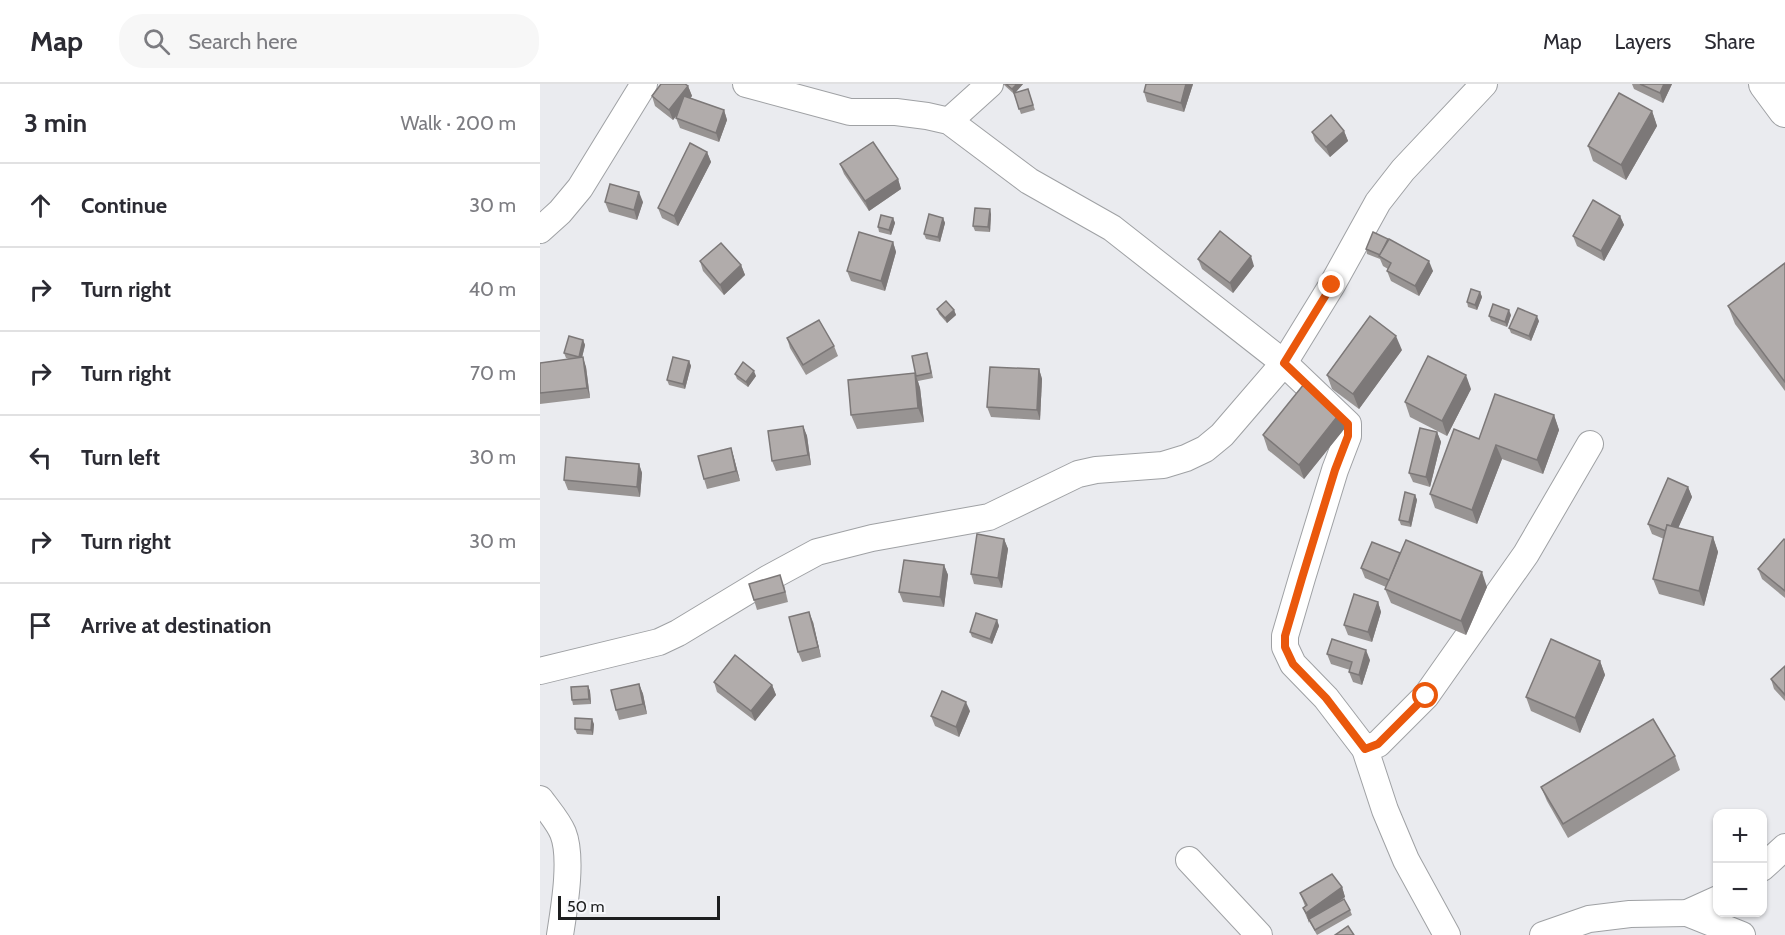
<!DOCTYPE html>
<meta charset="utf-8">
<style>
body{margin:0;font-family:Cabin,sans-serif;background:#f7f7f7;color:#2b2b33}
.controls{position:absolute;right:18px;bottom:18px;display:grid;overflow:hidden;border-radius:12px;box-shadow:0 2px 4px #0004}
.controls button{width:54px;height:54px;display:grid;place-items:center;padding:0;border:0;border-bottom:2px solid #e1e1e2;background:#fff;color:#2b2b33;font:30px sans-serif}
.scale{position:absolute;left:18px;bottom:15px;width:162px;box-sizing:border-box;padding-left:6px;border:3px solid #1d1e1f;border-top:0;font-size:16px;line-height:21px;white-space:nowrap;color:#1d1e1f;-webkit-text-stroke:4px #f7f8fc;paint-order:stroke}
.stop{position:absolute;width:18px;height:18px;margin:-14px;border:4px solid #ea580c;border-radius:50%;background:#fff}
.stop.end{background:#ea580c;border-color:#fff;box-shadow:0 2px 6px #0008}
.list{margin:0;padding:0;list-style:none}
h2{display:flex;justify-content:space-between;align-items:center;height:78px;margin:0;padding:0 24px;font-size:26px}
h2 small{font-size:20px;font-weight:400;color:#7c7c81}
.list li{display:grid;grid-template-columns:39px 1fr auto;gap:18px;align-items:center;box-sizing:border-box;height:84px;padding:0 24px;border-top:2px solid #e1e1e2}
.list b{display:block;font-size:22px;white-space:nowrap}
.list em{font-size:20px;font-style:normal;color:#7c7c81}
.icon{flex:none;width:33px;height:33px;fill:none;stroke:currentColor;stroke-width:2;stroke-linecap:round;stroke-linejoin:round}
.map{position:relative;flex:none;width:1245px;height:851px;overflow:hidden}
header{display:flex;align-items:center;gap:36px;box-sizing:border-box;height:84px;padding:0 30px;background:#fff;border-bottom:2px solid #e1e1e2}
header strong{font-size:28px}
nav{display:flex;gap:33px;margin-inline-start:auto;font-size:21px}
.search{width:420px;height:54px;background:#f7f7f7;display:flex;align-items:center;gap:15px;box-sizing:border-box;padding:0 21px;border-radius:24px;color:#7c7c81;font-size:22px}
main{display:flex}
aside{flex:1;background:#fff}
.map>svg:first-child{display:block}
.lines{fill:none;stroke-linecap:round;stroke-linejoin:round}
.minor-casing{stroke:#9fa1a4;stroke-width:28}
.tertiary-casing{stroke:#9fa1a4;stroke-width:34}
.minor{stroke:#fff;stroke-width:26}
.tertiary{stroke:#fff;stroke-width:32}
.wall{fill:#989493}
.shaded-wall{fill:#7c7878}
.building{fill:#b1acab;stroke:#7c7878;stroke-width:1.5}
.route{stroke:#ea580c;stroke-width:8}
</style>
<header>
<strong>Map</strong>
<div class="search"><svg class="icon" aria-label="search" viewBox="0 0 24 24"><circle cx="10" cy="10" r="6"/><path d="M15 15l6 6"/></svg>Search here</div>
<nav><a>Map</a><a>Layers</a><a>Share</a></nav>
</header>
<main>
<aside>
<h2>3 min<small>Walk · 200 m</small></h2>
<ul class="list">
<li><svg class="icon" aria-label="ahead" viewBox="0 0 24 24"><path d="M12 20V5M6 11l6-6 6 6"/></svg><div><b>Continue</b></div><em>30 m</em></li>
<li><svg class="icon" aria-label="right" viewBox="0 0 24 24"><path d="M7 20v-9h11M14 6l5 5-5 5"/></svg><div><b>Turn right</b></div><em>40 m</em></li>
<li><svg class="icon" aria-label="right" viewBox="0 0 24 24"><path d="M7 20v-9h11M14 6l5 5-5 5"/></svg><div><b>Turn right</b></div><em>70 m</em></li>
<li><svg class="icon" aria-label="left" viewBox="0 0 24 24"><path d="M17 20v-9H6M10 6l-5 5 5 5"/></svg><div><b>Turn left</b></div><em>30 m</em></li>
<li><svg class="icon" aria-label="right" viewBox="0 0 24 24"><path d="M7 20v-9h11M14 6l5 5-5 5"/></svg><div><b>Turn right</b></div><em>30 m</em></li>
<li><svg class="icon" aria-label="arrive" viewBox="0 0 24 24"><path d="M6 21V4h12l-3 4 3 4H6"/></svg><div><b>Arrive at destination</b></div></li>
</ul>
</aside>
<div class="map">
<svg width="1245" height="851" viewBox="0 0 1245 851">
<rect width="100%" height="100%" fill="#eaebef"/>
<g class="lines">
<g class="minor-casing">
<g id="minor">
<path d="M206,0L310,28H356L387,32L409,37L489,97L572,144L744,279L808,340V352L795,386L762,494L745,552V563L753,580L786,614L825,665L845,726L866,776L907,851"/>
<path d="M409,37L450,0"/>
<path d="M0,146L20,128L40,104L104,0"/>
<path d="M0,587L119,558L138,549L229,494L277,468L332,454L449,433L538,390L556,386L623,381L646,374L665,365L682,351L744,279L792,201L838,118L863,86L944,0"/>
<path d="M825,665L838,660L886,612L986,470L1050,360"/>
<path d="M0,715C8,726 18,737 23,749C33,774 24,825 20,851"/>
<path d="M649,776L719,851"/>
<path d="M1222,784L1245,763"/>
<path d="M1147,829L1202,851"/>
<path d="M1003,851L1049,835L1090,830L1147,829L1178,815"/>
</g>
</g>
<g class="tertiary-casing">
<path id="tertiary" d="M1225,0L1245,27"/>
</g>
<use href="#minor" class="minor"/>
<use href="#tertiary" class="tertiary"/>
</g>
<g class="wall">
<path d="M463,0H483L475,9L488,5L495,26L481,30L474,10Z"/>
<path d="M653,0L644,28L607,18L604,8Z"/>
<path d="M1092,0H1132L1123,19L1094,5Z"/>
<path d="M148,2L152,12L150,14L184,26L187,36L179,58L140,44L136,34L137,31L133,36L115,22L112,12Z"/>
<path d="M1112,27L1117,42L1086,96L1053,77L1048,62Z"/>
<path d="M804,47L808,57L790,73L775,57L772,48Z"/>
<path d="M167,68L171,78L138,142L122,134L118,124Z"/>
<path d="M300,80L358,95L361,105L329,127L304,90Z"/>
<path d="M65,118H103L97,136L69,128Z"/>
<path d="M451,130L450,148L435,147L433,142Z"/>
<path d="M1080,132L1084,141L1064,177L1037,162L1033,152Z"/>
<path d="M353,134L355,139L351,151L339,148L338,143Z"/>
<path d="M403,134L405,139L400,158L386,155L384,150Z"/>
<path d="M848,155V156L893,187L879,212L851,197L847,187L848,185L843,182L840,175L827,170L826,165Z"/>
<path d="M353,158L356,168L345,207L311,197L307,187Z"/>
<path d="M658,175L714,182L693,209L662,185Z"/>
<path d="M160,177L201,181L205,191L184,211L163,187Z"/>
<path d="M1245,179V307L1195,240L1188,222Z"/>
<path d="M940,208L942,213L937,226L928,223L927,218Z"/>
<path d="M397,225L414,226L416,231L407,239L399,230Z"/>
<path d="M971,231L967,243L951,237L949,232Z"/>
<path d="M999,237L991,257L971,249L969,244Z"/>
<path d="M247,254L294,262L298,272L266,291L250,264Z"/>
<path d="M43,256L45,261L42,273L46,283L50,314L0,320V279L29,275L26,274L24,269Z"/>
<path d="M862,266L819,325L792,305L787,291Z"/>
<path d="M389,274L393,294L378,297L380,304L384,338L317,345L311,331L375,289Z"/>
<path d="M149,277L151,282L145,305L129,301L127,296Z"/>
<path d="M499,285L502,295L500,336L451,333L447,323Z"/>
<path d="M195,290L216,292L208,303L197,295Z"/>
<path d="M931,305L907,352L870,333L865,318Z"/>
<path d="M1014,331L1019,346L1003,390L962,375L937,440L895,424L890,410L939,355Z"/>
<path d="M263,342L267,352L271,381L236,387L232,377Z"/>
<path d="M805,344L764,395L728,366L723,351Z"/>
<path d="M897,348L901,358L890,403L873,398L869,389Z"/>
<path d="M191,364L194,374L200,397L167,405L164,395Z"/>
<path d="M99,380L102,389L100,413L28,406L24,396Z"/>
<path d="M1148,403L1152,413L1138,444L1173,453L1178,468L1164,522L1119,510L1113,495L1124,455L1112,450L1108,440Z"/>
<path d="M875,411L877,416L871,443L861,441L859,436Z"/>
<path d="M464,455L468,465L462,504L434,500L431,490Z"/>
<path d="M1245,456V514L1222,495L1218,485Z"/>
<path d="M404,481L408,491L404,523L363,518L359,508Z"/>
<path d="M821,484L947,503L926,551L851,519L845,505L846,503L825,494Z"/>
<path d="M244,501L248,518L217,526L214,516Z"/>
<path d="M838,518L841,528L832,558L808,551L804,541Z"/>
<path d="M457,536L459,542L452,560L432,553L430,548Z"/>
<path d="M273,538L281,573L262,578L258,568Z"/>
<path d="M787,570L830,576L822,601L813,598L809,588L810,586L791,580Z"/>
<path d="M1060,577L1065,591L1040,649L991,627L986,613Z"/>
<path d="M1245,582V617L1234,605L1231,595Z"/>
<path d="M174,598L232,601L236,611L215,637L177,608Z"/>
<path d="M99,600L103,610L107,630L79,636L76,626Z"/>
<path d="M48,602L50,607L51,620L33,621L32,616Z"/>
<path d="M430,627L419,653L395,642L391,632Z"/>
<path d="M54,640L53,651L37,650L35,645Z"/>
<path d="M1135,672L1140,686L1028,754L1007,717L1001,703Z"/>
<path d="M802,803L805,813L796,820L810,826L812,831L777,851L767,834L763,824L765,822L760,809Z"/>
</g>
<g class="shaded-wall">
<path d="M477,0H483L474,10L472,5Z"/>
<path d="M646,0H653L644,28L641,19Z"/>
<path d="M1124,0H1132L1123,19L1120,9Z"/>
<path d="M148,2L152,12L133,36L129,26Z"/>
<path d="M184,26L187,36L179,58L176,49Z"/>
<path d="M1112,27L1117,42L1086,96L1081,81Z"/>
<path d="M804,47L808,57L790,73L786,63Z"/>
<path d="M167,68L171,78L138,142L134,132Z"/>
<path d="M358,95L361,105L329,127L325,117Z"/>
<path d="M99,108L103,118L97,136L94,126Z"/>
<path d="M450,125L451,130L450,148L448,143Z"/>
<path d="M1080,132L1084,141L1064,177L1061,167Z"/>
<path d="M353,134L355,139L351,151L349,146Z"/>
<path d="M403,134L405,139L400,158L398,153Z"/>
<path d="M353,158L356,168L345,207L341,197Z"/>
<path d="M711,172L714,182L693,209L690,199Z"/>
<path d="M889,177L893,187L879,212L875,202Z"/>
<path d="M201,181L205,191L184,211L180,201Z"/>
<path d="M940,208L942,213L937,226L935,221Z"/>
<path d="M414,226L416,231L407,239L405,234Z"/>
<path d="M969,226L971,231L967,243L965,238Z"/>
<path d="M997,232L999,237L991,257L989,252Z"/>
<path d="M856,252L862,266L819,325L813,310Z"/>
<path d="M43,256L45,261L41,278L39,273Z"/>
<path d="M43,273L46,283L50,314L47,304Z"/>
<path d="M149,277L151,282L145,305L143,300Z"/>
<path d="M499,285L502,295L500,336L497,326Z"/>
<path d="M214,287L216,292L208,303L206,298Z"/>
<path d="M375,289L380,304L384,338L378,324Z"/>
<path d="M926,291L931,305L907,352L902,337Z"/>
<path d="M800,329L805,344L764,395L759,381Z"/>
<path d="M1014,331L1019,346L1003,390L997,376Z"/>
<path d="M263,342L267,352L271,381L268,371Z"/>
<path d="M897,348L901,358L890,403L886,393Z"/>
<path d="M956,361L962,375L937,440L932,426Z"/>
<path d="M191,364L194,374L200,397L196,387Z"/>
<path d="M99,380L102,389L100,413L97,403Z"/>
<path d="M1148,403L1152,413L1132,458L1129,448Z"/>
<path d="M875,411L877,416L871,443L869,438Z"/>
<path d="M1173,453L1178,468L1164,522L1159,507Z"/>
<path d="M464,455L468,465L462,504L458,494Z"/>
<path d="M404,481L408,491L404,523L400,513Z"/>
<path d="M942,488L947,503L926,551L921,537Z"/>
<path d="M838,518L841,528L832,558L828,548Z"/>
<path d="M269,528L273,538L281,573L278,563Z"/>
<path d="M457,536L459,542L452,560L450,555Z"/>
<path d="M826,566L830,576L822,601L819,591Z"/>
<path d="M1060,577L1065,591L1040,649L1035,634Z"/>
<path d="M99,600L103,610L107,630L103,620Z"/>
<path d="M232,601L236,611L215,637L211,627Z"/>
<path d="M48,602L50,607L51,620L49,615Z"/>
<path d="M426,618L430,627L419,653L416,643Z"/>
<path d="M52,635L54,640L53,651L51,646Z"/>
<path d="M802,803L805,813L770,838L769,835V839L766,829Z"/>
</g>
<g class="building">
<path d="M121,0H145L148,2L129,26L112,12Z"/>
<path d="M466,0H477L472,5Z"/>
<path d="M606,0H646L641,19L604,8Z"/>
<path d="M1100,0H1124L1120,9Z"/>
<path d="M488,5L493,21L479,25L474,9Z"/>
<path d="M1079,9L1112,27L1081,81L1048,62Z"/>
<path d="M144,12L184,26L176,49L136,34Z"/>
<path d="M791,31L804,47L786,63L772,48Z"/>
<path d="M333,58L358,95L325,117L300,80Z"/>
<path d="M150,59L167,68L134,132L118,124Z"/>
<path d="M70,100L99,108L94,126L65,118Z"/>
<path d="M1053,116L1080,132L1061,167L1033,152Z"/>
<path d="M435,124L450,125L448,143L433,142Z"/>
<path d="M389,130L403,134L398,153L384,150Z"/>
<path d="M341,131L353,134L349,146L338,143Z"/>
<path d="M680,147L711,172L690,199L658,175Z"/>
<path d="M319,148L353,158L341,197L307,187Z"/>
<path d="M833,148L848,155L840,171L826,165Z"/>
<path d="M849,155L889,177L875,202L847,187L851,179L839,172Z"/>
<path d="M181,159L201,181L180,201L160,177Z"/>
<path d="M1245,179V298L1188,222Z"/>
<path d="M931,205L940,208L935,221L927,218Z"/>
<path d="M406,217L414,226L405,234L397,225Z"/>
<path d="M953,220L969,226L965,238L949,232Z"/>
<path d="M978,224L997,232L989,252L969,244Z"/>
<path d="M830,232L856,252L813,310L787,291Z"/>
<path d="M279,236L294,262L263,281L247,254Z"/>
<path d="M29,252L43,256L39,273L24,269Z"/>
<path d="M387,269L391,289L376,292L372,272Z"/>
<path d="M888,272L926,291L902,337L865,318Z"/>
<path d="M43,273L47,304L0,309V279Z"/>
<path d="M133,273L149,277L143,300L127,296Z"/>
<path d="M203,278L214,287L206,298L195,290Z"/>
<path d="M450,283L499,285L497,326L447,323Z"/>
<path d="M375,289L378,324L311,331L308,296Z"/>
<path d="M764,300L800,329L759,381L723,351Z"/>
<path d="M955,310L1014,331L997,376L956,361L932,426L890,410L914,345L939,355Z"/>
<path d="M263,342L268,371L232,377L228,347Z"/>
<path d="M880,344L897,348L886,393L869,389Z"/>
<path d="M191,364L196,387L164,395L158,372Z"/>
<path d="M26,373L99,380L97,403L24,396Z"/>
<path d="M1128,394L1148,403L1131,442L1127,441L1126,447L1108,440Z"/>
<path d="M865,408L875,411L869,438L859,436Z"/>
<path d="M1127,441L1173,453L1159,507L1113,495Z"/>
<path d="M437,450L464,455L458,494L431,490Z"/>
<path d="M1244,455L1245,456V507L1218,485Z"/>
<path d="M866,456L942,488L921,537L845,505Z"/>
<path d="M832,458L860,469L849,496L821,484Z"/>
<path d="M364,476L404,481L400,513L359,508Z"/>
<path d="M240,491L245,508L214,516L209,500Z"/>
<path d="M814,510L838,518L828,548L804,541Z"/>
<path d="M269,528L278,563L258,568L249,533Z"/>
<path d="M436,529L457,536L450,555L430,548Z"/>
<path d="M792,555L826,566L819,591L809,588L812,578L787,570Z"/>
<path d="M1011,555L1060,577L1035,634L986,613Z"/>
<path d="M195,571L232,601L211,627L174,598Z"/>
<path d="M1245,582V611L1231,595Z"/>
<path d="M99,600L103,620L76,626L71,606Z"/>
<path d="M48,602L49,615L32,616L31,603Z"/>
<path d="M402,607L426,618L416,643L391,632Z"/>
<path d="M35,634L52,635L51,646L35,645Z"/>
<path d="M1113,635L1135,672L1023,740L1001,703Z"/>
<path d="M792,790L802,803L766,829L763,824L767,821L760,809Z"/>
<path d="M804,815L810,826L775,846L769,835Z"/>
<path d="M808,842L814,851H795Z"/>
</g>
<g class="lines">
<path class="route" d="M792,201L744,279L808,340V352L795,386L762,494L745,552V563L753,580L786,614L825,665L838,660L886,612"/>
</g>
</svg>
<div class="controls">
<button>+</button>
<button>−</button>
</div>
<div class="scale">50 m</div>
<div class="stop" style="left:886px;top:612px"></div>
<div class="stop end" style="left:792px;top:201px"></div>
</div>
</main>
